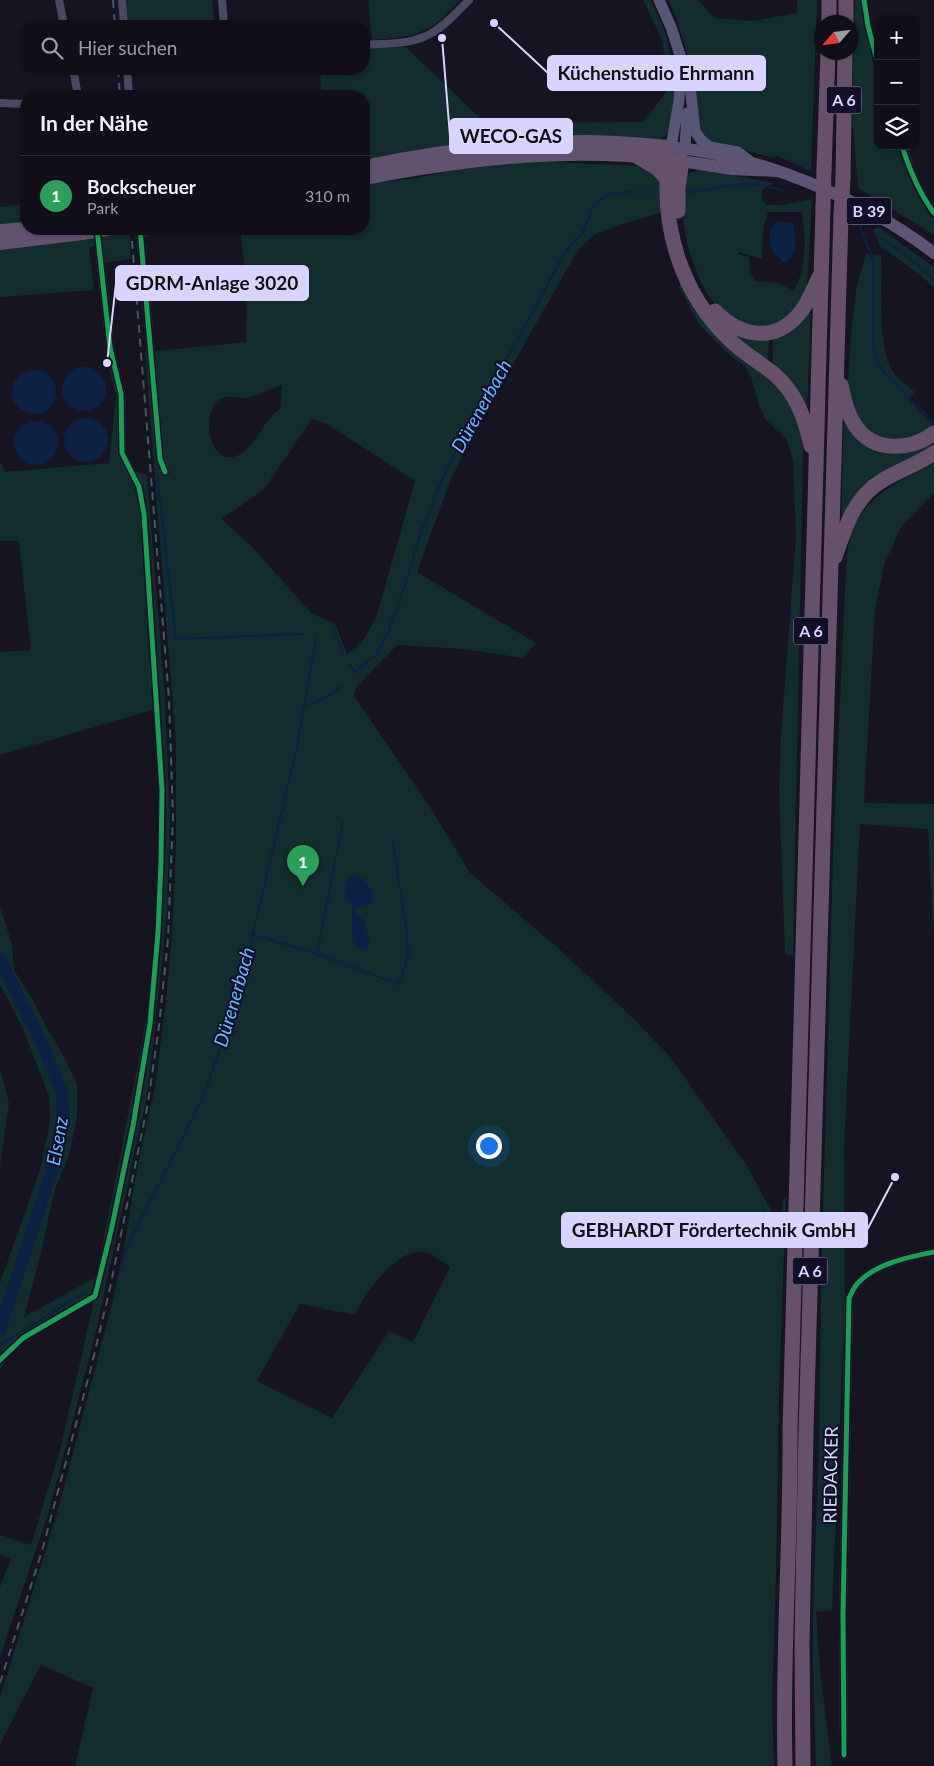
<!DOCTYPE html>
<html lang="de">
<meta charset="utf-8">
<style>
body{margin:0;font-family:Lato,sans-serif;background:#191822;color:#f1f3f6}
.controls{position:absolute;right:15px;top:15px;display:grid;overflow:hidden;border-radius:10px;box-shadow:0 1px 4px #0004}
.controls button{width:45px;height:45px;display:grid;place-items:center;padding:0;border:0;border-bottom:1px solid #302f38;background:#100f19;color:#f1f3f6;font:25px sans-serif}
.compass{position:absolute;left:814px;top:15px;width:45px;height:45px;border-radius:50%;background:#100f19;box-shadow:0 1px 4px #0004;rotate:242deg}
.you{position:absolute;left:488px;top:1145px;width:18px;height:18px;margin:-12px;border:4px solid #fff;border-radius:50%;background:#1a73e8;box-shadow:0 0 0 8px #1a73e833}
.badge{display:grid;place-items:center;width:32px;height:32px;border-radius:50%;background:#b45309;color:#fff;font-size:16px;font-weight:700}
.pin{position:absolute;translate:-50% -41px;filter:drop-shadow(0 1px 2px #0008)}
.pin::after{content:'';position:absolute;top:26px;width:18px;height:15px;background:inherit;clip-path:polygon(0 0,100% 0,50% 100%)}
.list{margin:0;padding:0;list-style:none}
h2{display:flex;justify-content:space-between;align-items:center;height:65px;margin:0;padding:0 20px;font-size:21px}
h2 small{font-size:16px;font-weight:400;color:#9c9ca2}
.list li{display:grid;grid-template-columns:32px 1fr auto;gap:15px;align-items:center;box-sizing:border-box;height:80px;padding:0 20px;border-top:1px solid #302f38}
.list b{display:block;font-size:19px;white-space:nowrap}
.list p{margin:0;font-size:16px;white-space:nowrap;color:#9c9ca2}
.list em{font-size:16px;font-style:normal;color:#9c9ca2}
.icon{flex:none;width:28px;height:28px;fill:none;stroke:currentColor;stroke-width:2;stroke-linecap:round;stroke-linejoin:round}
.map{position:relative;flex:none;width:934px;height:1766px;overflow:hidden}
.search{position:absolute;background:#100f19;box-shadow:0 1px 4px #0004;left:20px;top:20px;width:350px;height:55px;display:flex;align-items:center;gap:12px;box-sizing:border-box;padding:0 18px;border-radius:20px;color:#9c9ca2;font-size:19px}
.panel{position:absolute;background:#100f19;box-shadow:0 1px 4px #0004;left:20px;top:90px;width:350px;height:145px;border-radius:20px}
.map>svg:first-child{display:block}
.green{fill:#132c2d;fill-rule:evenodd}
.water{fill:#0d2144}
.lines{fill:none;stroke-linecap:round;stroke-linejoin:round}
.stream{stroke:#0d2144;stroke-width:2}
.river{stroke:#0d2144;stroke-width:12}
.minor{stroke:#4a4962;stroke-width:8}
.secondary{stroke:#575674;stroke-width:11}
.primary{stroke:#5e5373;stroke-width:12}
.trunk{stroke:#62526e;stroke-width:14}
.motorway{stroke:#67516a;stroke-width:15}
.rail{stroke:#43596b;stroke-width:2;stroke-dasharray:8 6;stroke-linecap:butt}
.trunk-bridge{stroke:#62526e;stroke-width:14}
.motorway-bridge{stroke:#67516a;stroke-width:15}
.cycleway-casing{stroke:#130f26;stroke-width:8}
.cycleway{stroke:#1a9f57;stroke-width:5}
.labels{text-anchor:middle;stroke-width:4;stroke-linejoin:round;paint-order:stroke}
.shield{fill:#130f26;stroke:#9e99be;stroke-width:1}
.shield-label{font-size:16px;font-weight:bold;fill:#d9d4ff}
.street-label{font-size:18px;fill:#d9d4ff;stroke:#130f26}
.water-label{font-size:19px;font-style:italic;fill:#62b6ff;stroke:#130f26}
.leader{fill:none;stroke:#d9d4ff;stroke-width:2}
.callout-dot{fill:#d9d4ff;stroke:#130f26;stroke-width:2}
.callout{fill:#d9d4ff;stroke:#d9d4ff;stroke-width:2}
.callout-label{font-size:19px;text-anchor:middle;font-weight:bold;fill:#111}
</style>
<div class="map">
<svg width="934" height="1766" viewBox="0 0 934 1766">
<rect width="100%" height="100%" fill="#161421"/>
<g class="green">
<path d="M125,0H212L215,26H127Z"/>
<path d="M368,0H461C453,7 446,15 438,22C419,37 395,38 372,40Z"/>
<path d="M643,0H651C656,12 663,24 666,36C672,57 684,131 658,140L364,162V96H288L287,94L321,92L320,69H364V48L406,47L485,123L643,122L666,92L663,42Z"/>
<path d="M668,0H698L714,18L753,21L797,13V0H817L811,171L777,156L774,158L709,141L700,131L696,89L691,66L676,17Z"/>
<path d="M855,0H862L866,28L878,74V146H908L916,172L934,207V235L858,188L852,114Z"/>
<path d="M533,161L639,166L654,172L661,185L663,212L616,226L594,235L578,250L492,401L452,476L417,572L536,643L523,658L464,649L397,645L356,688L354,696L428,804L470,873L558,948L634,1019L671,1058L747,1166L778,1223L776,1228L761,1203L780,1242L783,1199L786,1197L779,1393L776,1575L772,1704L774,1766H75L93,1688L41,1665L0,1744V1697L58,1510L112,1304L124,1248L137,1168L155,1087L165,1010L172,932L176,847V744L145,352L246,342L247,288L240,229H364V185L368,183L410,179L456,170ZM282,385L280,409C263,420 256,446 239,455C211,469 199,416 219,400C228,393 236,399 245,398C256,397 271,388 282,385ZM312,419L327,424L415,481L376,618L363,641L351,652L347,654L335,624L311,613L256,551L221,518L229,514L265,488ZM419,1251L431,1254L450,1267L413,1342L389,1331L332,1418L257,1381L300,1304L355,1315C364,1296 382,1270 400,1259C405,1255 413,1253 419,1251Z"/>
<path d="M701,169L773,183L762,190V200L766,205H781L812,199L807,287L802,303L781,323L755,328L723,313L710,298L699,279L688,247L683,220V179L690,173ZM768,212H802L805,243L802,272L794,291L778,283L755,281L750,272L749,257L738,254V252L762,259L763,228Z"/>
<path d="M26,204V223L0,226V207Z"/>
<path d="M878,227L934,267V287L920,275L880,246L873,230Z"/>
<path d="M134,229H182L135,239Z"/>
<path d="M129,230L131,259L105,263L102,234Z"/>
<path d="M95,235L96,246L89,248L94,290L0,297V246Z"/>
<path d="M866,254L881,256C883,288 875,353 897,377C902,382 909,387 915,392L908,399L933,425L927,433L900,441L878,437L862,423L852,410L848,383L851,333L857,285Z"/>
<path d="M681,282L778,386L800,421L803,450L793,956L785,954L779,789L781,735L796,536L793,460L786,438L765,419L759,405L751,377L746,367L727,353L699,324L679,287Z"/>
<path d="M811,312L807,410L773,366V337L801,323Z"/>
<path d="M729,329L769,338L768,362L748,349Z"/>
<path d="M111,368L119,394V454L135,471L147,475L165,697L170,824L167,912L153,1047L146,1100L96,1331L80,1393L48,1514L0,1657V1587L11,1559L0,1555V1535L31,1545L61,1446L94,1301L24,1341L6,1360L0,1370V1283L40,1170L50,1122L49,1096L23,1029L0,984V907L12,944L14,970L34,1002L47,1028L65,1059L77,1084V1118L69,1155L54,1192L41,1253L24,1317L96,1277L137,1069L145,1024L153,1004L158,940L162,860L163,789L159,708L0,755V652L31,650L19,541H0V464H2L4,472L109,463L116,394L109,369Z"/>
<path d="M844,413L863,440L934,441V445L880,478L841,525Z"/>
<path d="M934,463V493L901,527L884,565L875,610L864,803L934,804V941L928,829L860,824L844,1148L845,1303L832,1610L816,1612L820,1670L832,1766H816L813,1663V1605L819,1442L821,1284L833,855L846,569C847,558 847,545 851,535C866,493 898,483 934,463Z"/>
<path d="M0,1068L9,1103L0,1167Z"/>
</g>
<g class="water">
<path d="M777,221L789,223L790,222L793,224C797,241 797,251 787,262H781V259C768,253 765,230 777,221Z"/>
<circle cx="84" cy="389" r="22"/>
<circle cx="34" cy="392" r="22"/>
<circle cx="86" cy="440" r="22"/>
<circle cx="36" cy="443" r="22"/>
<path d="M356,875C366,879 379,894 369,904C366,907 361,907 357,908V913L364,921L370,943L368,948L362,950L357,948L354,943L352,936V906L345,896L346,880L350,876Z"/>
</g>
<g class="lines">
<g class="stream">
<path d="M686,193L741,184L761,185L782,190"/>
<path d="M860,227L873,260V344L877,361L884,373L934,423"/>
<path d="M876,235L906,255L934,279"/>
<path d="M157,475L176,639L303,634"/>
<path d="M332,624L343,653"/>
<path d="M349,663L354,672L376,655L388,632L401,597L423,527L446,470L567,249L583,232L595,203L610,194L632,192H657"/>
<path d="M304,706C320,702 330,696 343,685"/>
<path d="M251,934L317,954L398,984L408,957L407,934L392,837"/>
<path d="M317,954L343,822"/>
<path d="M121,1272L125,1251L203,1097L237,1001L296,751L317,634H313"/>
<path d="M0,1345L82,1294"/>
</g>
<path class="river" d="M0,959L42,1044L62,1092L63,1117L59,1149L0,1329"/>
<g class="minor">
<path d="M59,0L64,26"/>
<path d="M122,0L124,26"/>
<path d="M222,0L224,26"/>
<path d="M364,45C386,43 410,45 430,34C445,26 457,12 469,0"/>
<path d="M73,69L78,96"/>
<path d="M127,69L129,96"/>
<path d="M0,103L26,104"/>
<path d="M97,229L110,347L121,394L122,453L139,487"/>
<path d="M140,229L160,459L165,472"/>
<path d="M844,1755L843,1614L849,1298C852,1293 854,1286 859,1282C877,1263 909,1257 934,1252"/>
</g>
<g class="secondary">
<path d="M659,0L671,27L690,86L695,131L701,140L710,147L738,152L751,162"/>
<path d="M671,147L679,101L681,68"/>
<path d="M685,148L687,113"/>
</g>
<path class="primary" d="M777,171L732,169L669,159L671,147C761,156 862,198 934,253"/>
<g class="trunk">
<path d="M364,167C437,152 513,142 587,142C615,142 643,145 671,147"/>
<path d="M364,178C464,159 567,146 669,159"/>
<path d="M0,231L27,229"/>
<path d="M0,243L82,233"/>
</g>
<g class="motorway">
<path d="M829,22V0"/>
<path d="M846,22V0"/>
<path d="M635,155L657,168L666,178"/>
<path d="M669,159C660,225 681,294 730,340C743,353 759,362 773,373C796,392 805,418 811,446"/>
<path d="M824,170L828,52"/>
<path d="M843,178L845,52"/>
<path d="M678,211V188L682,161"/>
<path d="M715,311C739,336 774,344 799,314C808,304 813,290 819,277"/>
<path d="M841,385C844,399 847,413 855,425C873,453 910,451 934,433"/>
<path d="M835,557C845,528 854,497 883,480C900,470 918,464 934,453"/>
<path d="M785,1766C782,1654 791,1542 790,1430L823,207"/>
<path d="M803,1766L802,1642L806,1432L841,216"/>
</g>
<g class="rail">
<path d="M113,0L115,26"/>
<path d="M118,69L120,96"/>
<path d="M0,1683L42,1551L91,1368L110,1288L148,1103L159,1026L168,939L173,816L169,700L131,229"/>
</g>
<path class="trunk-bridge" d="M82,233L107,229"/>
<g class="motorway-bridge">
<path d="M823,207L824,170"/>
<path d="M841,216L843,178"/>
</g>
<g class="cycleway-casing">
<g id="cycleway">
<path d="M864,0L868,26L878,64"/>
<path d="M902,146C910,171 919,193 934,213"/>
<path d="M140,229L160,459L165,472"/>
<path d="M0,1360L23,1338L95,1296L111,1231L133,1126L150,1024L158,933L161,862L162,790L144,514L139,487L122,453L121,394L110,347L97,229"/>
<path d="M844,1755L843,1614L849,1298C852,1293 854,1286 859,1282C877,1263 909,1257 934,1252"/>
</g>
</g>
<use href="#cycleway" class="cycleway"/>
</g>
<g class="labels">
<g class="shield">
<rect x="826.5" y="86.5" width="35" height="27" rx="4"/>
<rect x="846.5" y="197.5" width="45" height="27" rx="4"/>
<rect x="793.5" y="617.5" width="35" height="27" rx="4"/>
<rect x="792.5" y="1257.5" width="35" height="27" rx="4"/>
</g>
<g class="shield-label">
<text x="844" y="106">A 6</text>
<text x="869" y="217">B 39</text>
<text x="811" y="637">A 6</text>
<text x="810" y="1277">A 6</text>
</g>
<g class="street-label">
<text transform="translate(831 1475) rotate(-89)" y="6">RIEDACKER</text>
</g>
<g class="water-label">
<text transform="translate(481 406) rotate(-61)" y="7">Dürenerbach</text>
<text transform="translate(234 997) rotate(-74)" y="7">Dürenerbach</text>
<text transform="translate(57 1141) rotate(-80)" y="7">Elsenz</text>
</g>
</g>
<path class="leader" d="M494 23L548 73M442 38L450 136M107 363L116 283M895 1177L867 1230"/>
<g class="callout-dot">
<circle cx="494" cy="23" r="5"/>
<circle cx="442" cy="38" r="5"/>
<circle cx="107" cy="363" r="5"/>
<circle cx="895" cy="1177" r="5"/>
</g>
<g class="callout">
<rect x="548" y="56" width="217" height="34" rx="5"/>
<rect x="450" y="119" width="122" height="34" rx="5"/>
<rect x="116" y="266" width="192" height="34" rx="5"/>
<rect x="562" y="1213" width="305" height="34" rx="5"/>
</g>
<g class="callout-label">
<text x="656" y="80">Küchenstudio Ehrmann</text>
<text x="511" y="143">WECO-GAS</text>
<text x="212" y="290">GDRM-Anlage 3020</text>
<text x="714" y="1237">GEBHARDT Fördertechnik GmbH</text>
</g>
</svg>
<div class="controls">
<button>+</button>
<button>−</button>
<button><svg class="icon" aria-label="layers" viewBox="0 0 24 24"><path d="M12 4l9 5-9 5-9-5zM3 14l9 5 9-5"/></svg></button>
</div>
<svg class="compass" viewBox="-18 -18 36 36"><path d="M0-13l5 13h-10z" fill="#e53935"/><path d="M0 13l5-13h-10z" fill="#9c9ca2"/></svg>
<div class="you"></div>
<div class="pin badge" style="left:303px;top:886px;background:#2e9e5b">1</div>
<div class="search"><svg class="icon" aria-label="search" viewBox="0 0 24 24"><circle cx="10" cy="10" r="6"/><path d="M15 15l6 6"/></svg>Hier suchen</div>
<section class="panel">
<h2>In der Nähe<small></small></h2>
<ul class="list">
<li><span class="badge" style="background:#2e9e5b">1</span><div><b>Bockscheuer</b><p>Park</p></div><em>310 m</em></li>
</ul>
</section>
</div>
